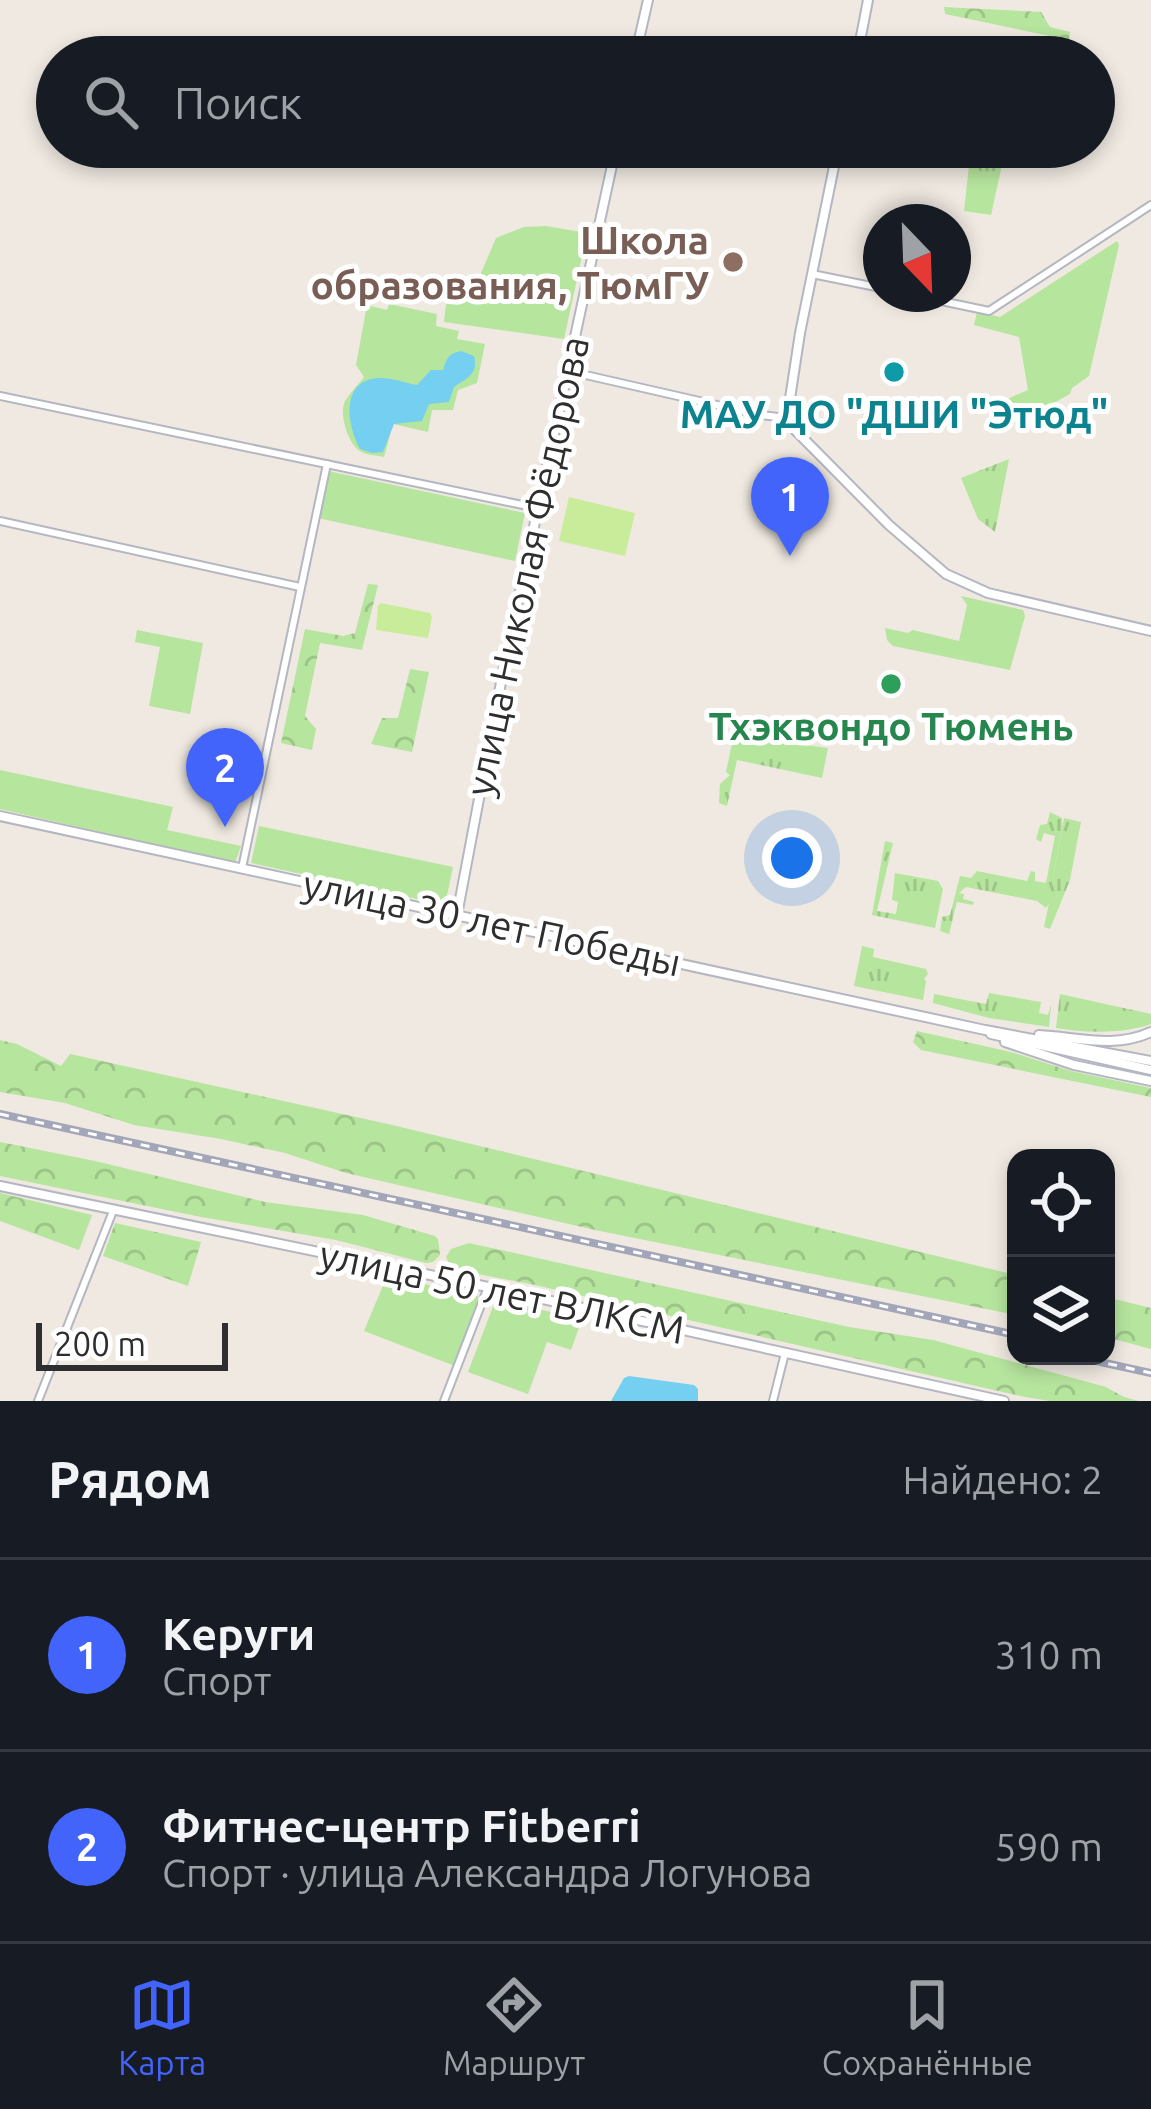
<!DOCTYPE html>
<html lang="ru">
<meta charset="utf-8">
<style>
body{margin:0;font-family:Ubuntu,sans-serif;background:#20242c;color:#f1f3f6}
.controls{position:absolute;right:36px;bottom:36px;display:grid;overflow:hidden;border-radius:24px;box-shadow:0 6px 18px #0003}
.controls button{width:108px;height:108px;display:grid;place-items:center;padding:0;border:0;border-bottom:3px solid #363941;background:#171b24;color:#f1f3f6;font:60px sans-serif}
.compass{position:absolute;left:863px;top:204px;width:108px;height:108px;border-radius:50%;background:#171b24;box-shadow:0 6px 18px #0003;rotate:157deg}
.scale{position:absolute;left:36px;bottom:30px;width:192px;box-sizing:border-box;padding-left:12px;border:6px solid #2e2e2e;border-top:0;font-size:33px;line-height:42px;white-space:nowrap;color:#2e2e2e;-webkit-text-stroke:9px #fff;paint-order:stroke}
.you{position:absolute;left:792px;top:858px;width:42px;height:42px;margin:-30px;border:9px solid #fff;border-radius:50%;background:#1a73e8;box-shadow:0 0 0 18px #1a73e833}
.badge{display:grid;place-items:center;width:78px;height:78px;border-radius:50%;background:#4264fb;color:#fff;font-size:39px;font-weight:700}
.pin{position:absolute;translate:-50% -99px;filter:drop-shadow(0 3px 6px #0008)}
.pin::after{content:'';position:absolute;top:63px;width:42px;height:36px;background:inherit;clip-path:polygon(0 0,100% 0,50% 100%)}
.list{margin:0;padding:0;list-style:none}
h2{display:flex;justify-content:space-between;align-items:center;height:156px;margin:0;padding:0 48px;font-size:51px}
h2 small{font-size:39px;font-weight:400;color:#9ea1a6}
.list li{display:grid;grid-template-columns:78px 1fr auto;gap:36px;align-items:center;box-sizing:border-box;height:192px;padding:0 48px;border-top:3px solid #363941}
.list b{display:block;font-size:45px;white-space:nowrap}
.list p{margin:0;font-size:39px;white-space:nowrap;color:#9ea1a6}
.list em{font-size:39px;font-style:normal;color:#9ea1a6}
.icon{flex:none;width:66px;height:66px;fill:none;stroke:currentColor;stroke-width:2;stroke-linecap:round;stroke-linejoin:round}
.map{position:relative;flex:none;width:1151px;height:1401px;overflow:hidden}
.search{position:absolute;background:#171b24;box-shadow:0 6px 18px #0003;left:36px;right:36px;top:36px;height:132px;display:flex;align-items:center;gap:30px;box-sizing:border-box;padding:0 42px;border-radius:66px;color:#9ea1a6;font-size:45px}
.sheet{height:540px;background:#171b24}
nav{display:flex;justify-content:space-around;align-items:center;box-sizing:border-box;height:168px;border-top:3px solid #363941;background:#171b24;font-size:33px;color:#9ea1a6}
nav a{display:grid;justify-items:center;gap:6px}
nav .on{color:#4264fb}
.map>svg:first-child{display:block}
.grass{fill:url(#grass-tufts)}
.forest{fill:url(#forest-crowns)}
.park{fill:#b6e59e}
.pitch{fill:#c9ec9a}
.water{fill:#75cff0}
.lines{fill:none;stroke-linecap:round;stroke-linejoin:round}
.minor-casing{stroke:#b4b7c1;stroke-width:10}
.tertiary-casing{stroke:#b4b7c1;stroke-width:12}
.minor{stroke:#fff;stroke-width:6}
.tertiary{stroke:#fff;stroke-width:8}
.rail-casing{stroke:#a3a6b8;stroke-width:8}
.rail{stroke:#fff;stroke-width:3;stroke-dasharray:9;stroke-linecap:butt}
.education-dot{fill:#8d6e63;stroke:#fff;stroke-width:4.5}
.culture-dot{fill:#0f9aa8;stroke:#fff;stroke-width:4.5}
.leisure-dot{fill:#2e9e5b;stroke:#fff;stroke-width:4.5}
.labels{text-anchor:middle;stroke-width:10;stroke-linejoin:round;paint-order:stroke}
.education-label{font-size:39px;font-weight:bold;fill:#785e54;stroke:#fff;text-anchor:end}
.culture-label{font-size:39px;font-weight:bold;fill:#0d838f;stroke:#fff}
.street-label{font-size:39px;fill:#2e2e2e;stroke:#fff}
.leisure-label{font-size:39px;font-weight:bold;fill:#27864d;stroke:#fff}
</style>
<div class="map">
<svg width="1151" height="1401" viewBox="0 0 1151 1401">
<defs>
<pattern id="grass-tufts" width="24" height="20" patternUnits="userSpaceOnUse" patternTransform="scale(3)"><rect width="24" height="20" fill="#b6e59e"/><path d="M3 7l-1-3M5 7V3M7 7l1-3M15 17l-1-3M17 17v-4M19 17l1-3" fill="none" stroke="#9dc588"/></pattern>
<pattern id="forest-crowns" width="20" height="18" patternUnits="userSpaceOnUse" patternTransform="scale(3)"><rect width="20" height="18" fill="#b6e59e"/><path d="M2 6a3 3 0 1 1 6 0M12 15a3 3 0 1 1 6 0" fill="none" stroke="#9dc588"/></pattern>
</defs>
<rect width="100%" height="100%" fill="#efe9e1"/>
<g class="grass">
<path d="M971,147H1006L991,215L964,211Z"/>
<path d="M1009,459L995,532L978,519L961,478Z"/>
<path d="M755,727V735L760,739L828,748L822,778L737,760L727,806L719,803L720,784L730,775L726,772L733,739L737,737L740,729Z"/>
<path d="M1050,812L1062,818V827L1049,900L1064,818L1081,822L1070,880L1050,929L1044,927L1049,903L1046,908L1037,901L966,887L959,893L964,894L963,899L974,902L973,905L957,902L949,934L940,931L942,917L950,915L960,876L971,878L977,871L1027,881L1031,871L1035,872V881L1046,883L1055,836L1044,833L1041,842L1036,839L1040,825L1047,824Z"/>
<path d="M885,841L893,843L877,911L896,914L898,902L892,900L895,873L938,881L943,889L935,928L872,915Z"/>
<path d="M862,946L874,949L873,957L926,969L928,974L924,979L926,981L923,1000L854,986Z"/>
<path d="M989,993L1041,1002L1039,1013L1048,1015L1051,1005L1049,1027L989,1018L933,1003L934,994L986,1004Z"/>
<path d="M1060,994L1151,1014V1024C1123,1034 1086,1033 1056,1028Z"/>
</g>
<g class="forest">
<path d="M944,7L1041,12L1050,27L1070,32L1069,40L945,14Z"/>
<path d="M368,584L378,585L362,650L320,643L305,716L316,729L312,750L281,743L305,629L343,636L355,633Z"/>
<path d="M410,669L429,672L412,752L371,744L382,718H398Z"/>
<path d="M917,1031L1011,1052L1071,1071L1151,1088V1097L921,1050L913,1042Z"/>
<path d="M0,1040L17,1044L61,1066L70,1054L388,1124L1016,1275V1315L595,1230L346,1173L285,1153L221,1139L134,1125L65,1103L0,1092Z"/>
<path d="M0,1142L95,1161L265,1202L363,1215L435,1236L438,1239L440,1255L433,1262L426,1263L336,1240L201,1217L0,1176Z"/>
<path d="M0,1193L92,1215L79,1250L0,1221Z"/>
<path d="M115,1223L201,1242L188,1286L103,1256Z"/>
<path d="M469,1243L849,1327L933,1340L1106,1387L1124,1397L1139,1401H1050L1025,1397L535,1285L451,1269L446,1257L451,1249Z"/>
<path d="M1106,1297L1151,1308V1349L1106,1337Z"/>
</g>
<g class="park">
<path d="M546,226L587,233L564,339L444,322C446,308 445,289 462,285C478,281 464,289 478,280L496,238L524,227Z"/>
<path d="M1117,241L1119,245L1089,376L1072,388L1070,394L1028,417L1024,430L1018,432L1005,400L1028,390L1019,337L974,325L977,312L1000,317Z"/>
<path d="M389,304L437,314L436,326L459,331L457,339L485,344L477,383L458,390L453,410H432L428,432L393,424L384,457C375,455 362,455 356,448C347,438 339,413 345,401C350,393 358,385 364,377L356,365L367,305L387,310Z"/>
<path d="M328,471L525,513L515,561L318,518Z"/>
<path d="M961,596L1023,610L1025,616L1010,670L893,646L887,640L885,628L908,633L913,630L959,641L967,605Z"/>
<path d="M137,630L203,643L190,714L149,706L160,647L135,642Z"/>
<path d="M0,770L173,807L167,830L241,846L235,863L0,809Z"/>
<path d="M259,826L453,867L445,905L251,863Z"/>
<path d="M387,1276L478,1296V1302L455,1366L364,1331Z"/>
<path d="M503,1301L582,1319L571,1350L547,1342L528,1394L468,1372L494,1304Z"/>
</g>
<g class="pitch">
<path d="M569,497L635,513L625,556L559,541Z"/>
<path d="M381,603L430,613L432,617L428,638L376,630L378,606Z"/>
</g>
<g class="water">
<path d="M461,351L474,356C479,375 466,378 454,387L449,402L429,404L422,421L394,424L383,452L372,453L360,449C347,424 340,381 378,378C390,377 405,383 417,385L431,370H443C447,358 448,354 461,351Z"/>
<path d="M629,1376L694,1385L698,1389V1401H611L624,1378Z"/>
</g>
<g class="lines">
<g class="minor-casing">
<g id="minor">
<path d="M812,274L881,288"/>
<path d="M908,294L989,311L1151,205"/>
<path d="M568,371L761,415L787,418"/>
<path d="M0,396L537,508"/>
<path d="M0,521L300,587"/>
<path d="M242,868L327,464"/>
<path d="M38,1401L113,1211"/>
<path d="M444,1401L488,1287"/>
<path d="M773,1401L785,1353"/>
</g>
</g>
<g class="tertiary-casing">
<g id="tertiary">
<path d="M635,57L648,0"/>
<path d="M857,57L868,0"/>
<path d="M838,147L800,333L787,418L796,431L889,525L946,574L988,593L1151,631"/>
<path d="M0,816L985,1030L1151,1061"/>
<path d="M457,915L506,656L616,147"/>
<path d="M991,1034L1151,1070"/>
<path d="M1039,1035C1078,1037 1114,1049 1151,1032"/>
<path d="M1005,1042L1074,1065L1151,1081"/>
<path d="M0,1186L488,1287L1004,1401"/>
</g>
</g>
<use href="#minor" class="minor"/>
<use href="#tertiary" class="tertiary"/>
<g class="rail-casing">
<g id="rail">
<path d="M0,1114L1016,1335"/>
<path d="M1073,1356L1151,1373"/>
</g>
</g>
<use href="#rail" class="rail"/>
</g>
<circle class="education-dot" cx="733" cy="262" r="12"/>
<circle class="culture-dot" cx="894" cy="372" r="12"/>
<circle class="leisure-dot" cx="891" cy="684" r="12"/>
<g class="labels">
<g class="education-label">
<text x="709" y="254">Школа<tspan x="709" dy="45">образования, ТюмГУ</tspan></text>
</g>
<g class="culture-label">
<text x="894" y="428">МАУ ДО "ДШИ "Этюд"</text>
</g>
<g class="street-label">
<text transform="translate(527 566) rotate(-78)" y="14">улица Николая Фёдорова</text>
<text transform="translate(492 923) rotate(12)" y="14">улица 30 лет Победы</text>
<text transform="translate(502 1292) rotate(12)" y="14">улица 50 лет ВЛКСМ</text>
</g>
<g class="leisure-label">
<text x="891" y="740">Тхэквондо Тюмень</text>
</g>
</g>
</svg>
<div class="controls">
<button><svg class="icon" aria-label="locate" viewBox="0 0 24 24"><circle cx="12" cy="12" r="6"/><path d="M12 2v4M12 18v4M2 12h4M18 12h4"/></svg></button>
<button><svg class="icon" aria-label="layers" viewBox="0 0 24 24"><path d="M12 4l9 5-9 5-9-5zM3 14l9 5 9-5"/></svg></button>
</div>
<svg class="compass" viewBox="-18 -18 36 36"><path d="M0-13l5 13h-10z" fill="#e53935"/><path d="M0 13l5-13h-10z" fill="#9ea1a6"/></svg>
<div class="scale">200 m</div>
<div class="you"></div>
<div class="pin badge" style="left:790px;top:556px">1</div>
<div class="pin badge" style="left:225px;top:827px">2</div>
<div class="search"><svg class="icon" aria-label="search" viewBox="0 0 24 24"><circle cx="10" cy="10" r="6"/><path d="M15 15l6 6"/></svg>Поиск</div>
</div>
<section class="sheet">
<h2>Рядом<small>Найдено: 2</small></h2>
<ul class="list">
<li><span class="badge">1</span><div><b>Керуги</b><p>Спорт</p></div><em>310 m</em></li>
<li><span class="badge">2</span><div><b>Фитнес-центр Fitberri</b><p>Спорт · улица Александра Логунова</p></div><em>590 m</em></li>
</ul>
</section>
<nav>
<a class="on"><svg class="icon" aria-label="map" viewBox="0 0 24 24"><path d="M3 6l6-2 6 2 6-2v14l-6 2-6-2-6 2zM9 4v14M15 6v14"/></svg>Карта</a>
<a><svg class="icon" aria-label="directions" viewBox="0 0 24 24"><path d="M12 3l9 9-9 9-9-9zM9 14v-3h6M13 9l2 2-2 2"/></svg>Маршрут</a>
<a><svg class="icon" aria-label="saved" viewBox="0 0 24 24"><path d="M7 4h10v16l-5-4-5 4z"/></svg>Сохранённые</a>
</nav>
